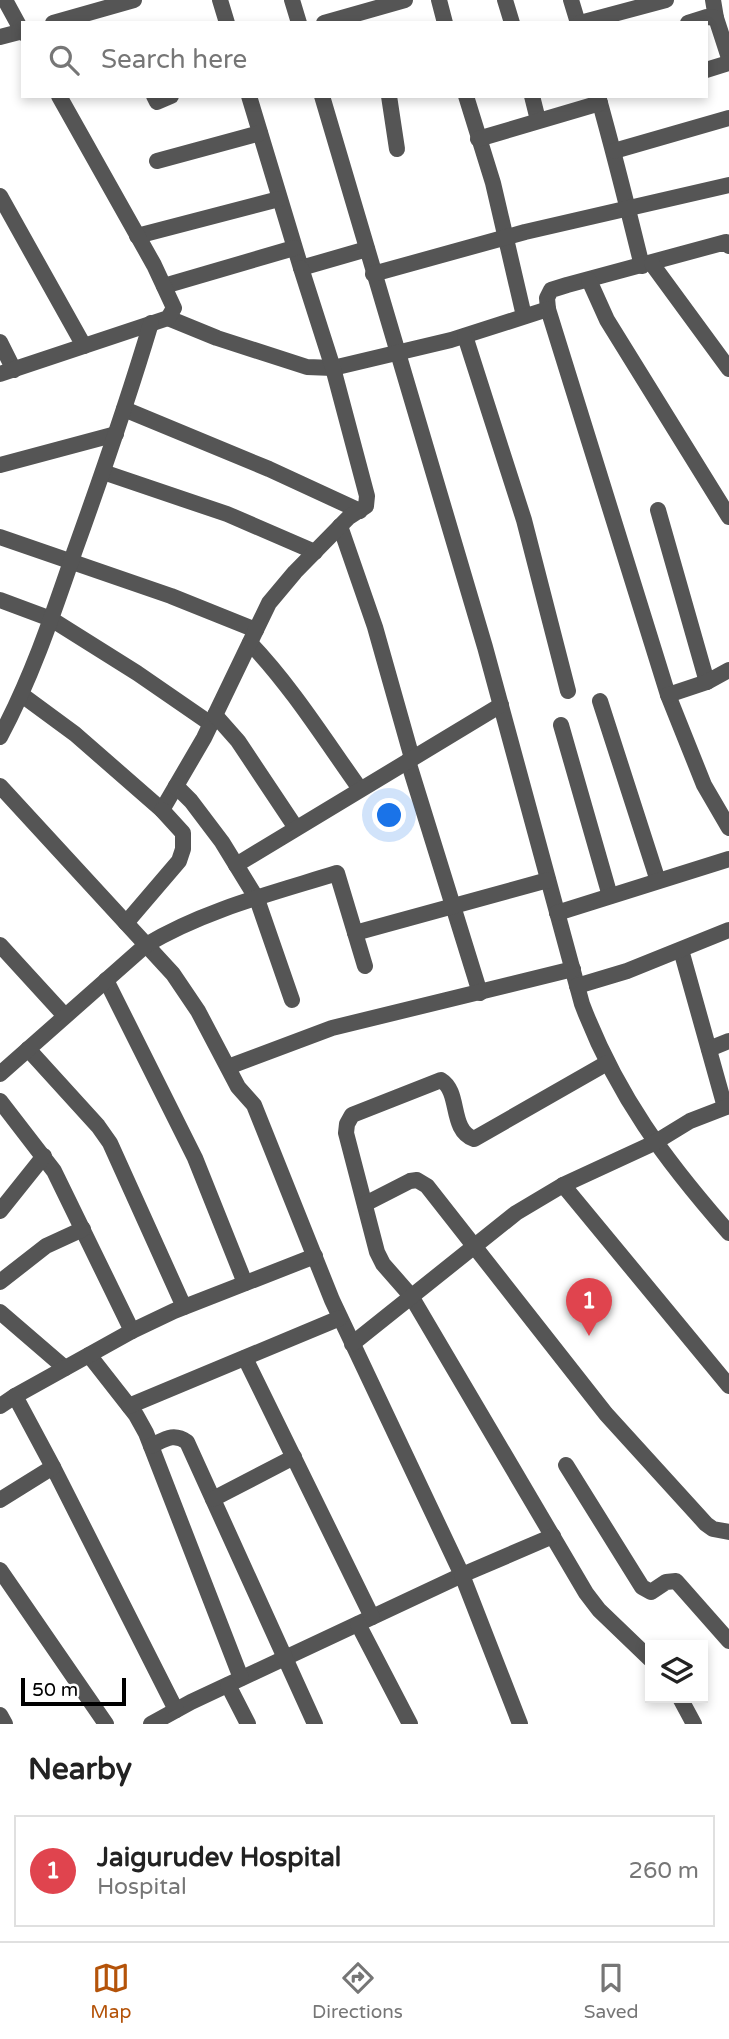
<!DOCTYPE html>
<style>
body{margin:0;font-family:"Varela Round",sans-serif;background:#f6f6f6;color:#222}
.controls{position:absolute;right:21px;bottom:21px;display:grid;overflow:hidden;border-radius:0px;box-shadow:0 4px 10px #0003}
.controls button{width:63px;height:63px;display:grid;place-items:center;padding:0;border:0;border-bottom:2px solid #e0e0e0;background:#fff;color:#222;font:35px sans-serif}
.scale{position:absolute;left:21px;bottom:18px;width:105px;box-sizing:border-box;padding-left:7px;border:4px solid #000;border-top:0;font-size:19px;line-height:24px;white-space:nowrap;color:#000;-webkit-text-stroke:5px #fff;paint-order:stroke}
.you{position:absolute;left:390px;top:816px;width:24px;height:24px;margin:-18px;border:5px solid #fff;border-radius:50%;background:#1a73e8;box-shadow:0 0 0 10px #1a73e833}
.badge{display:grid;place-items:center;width:46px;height:46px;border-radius:50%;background:#b45309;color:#fff;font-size:23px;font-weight:700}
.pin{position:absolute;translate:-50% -58px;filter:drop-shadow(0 2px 4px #0008)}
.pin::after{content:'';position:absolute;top:37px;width:24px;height:21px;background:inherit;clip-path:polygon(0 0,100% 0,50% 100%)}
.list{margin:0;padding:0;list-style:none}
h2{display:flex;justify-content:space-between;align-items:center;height:91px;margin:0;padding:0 28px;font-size:30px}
h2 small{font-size:23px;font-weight:400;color:#767676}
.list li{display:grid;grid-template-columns:46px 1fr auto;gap:21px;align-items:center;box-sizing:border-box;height:112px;margin:0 14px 14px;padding:0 14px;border:2px solid #e0e0e0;border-radius:0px}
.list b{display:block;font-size:26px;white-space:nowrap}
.list p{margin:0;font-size:23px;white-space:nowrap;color:#767676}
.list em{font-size:23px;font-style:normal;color:#767676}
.icon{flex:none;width:38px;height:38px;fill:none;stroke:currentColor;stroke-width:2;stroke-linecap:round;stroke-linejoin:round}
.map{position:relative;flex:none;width:729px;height:1724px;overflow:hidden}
.search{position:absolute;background:#fff;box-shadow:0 4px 10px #0003;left:21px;right:21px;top:21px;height:77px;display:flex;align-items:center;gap:18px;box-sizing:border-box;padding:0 24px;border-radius:0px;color:#767676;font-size:26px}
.sheet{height:217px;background:#fff}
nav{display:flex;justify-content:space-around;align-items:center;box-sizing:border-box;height:98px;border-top:2px solid #e0e0e0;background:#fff;font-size:19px;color:#767676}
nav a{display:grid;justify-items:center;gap:4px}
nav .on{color:#b45309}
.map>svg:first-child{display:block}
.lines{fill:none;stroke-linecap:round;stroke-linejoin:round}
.minor{stroke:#555;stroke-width:16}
</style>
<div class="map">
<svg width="729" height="1724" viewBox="0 0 729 1724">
<rect width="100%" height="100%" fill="#fff"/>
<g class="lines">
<g class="minor">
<path d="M5,0L23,33"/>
<path d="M220,0L227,23"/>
<path d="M292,0L299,23"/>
<path d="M439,0L445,23"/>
<path d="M505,0L512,23"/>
<path d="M571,0L578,23"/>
<path d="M713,0L716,18"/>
<path d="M53,23L134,0"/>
<path d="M324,23L405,0"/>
<path d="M580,23L666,0"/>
<path d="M688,23L707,17L716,18L729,58"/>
<path d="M0,37L23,31"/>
<path d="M706,70L729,63"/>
<path d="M154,96L157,102L171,96"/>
<path d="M249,96L301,268L367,249"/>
<path d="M322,96L485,647L582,1004C617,1096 665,1160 729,1233"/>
<path d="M389,96L397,149"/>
<path d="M466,96L493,183L524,316"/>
<path d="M532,96L538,120"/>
<path d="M598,96C614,153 628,209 642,266"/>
<path d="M478,139L600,103"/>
<path d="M614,151L729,118"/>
<path d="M157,161L260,133"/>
<path d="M0,196L84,346"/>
<path d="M137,236L279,199"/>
<path d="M729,246L726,242L567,285L551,290L547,298L548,309L668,695L704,785L729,828"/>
<path d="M652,264L729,369"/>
<path d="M373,274L525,232L729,185"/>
<path d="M589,280L607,320L729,517"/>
<path d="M164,286L294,248"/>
<path d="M168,318L217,338L307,367L333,368L451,340L548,309"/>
<path d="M465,336L524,520L568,691"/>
<path d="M0,342L14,370"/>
<path d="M0,374L168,318L174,308L154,265L59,96"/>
<path d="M124,409L269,469L360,511"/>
<path d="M0,465L116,434"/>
<path d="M103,472L227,514L315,552"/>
<path d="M658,510L707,682"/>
<path d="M340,526L375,627L412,758"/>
<path d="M0,537L171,596L256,630"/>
<path d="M0,600L51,619L137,673L211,724"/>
<path d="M250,643C292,687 325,740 360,789"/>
<path d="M22,695L75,734L162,810L204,738L269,603L295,572L349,517L366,506L367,496L333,368L301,268"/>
<path d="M668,695L707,682L729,670"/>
<path d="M600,701L658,881"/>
<path d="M215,715L238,741L296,828"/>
<path d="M561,725L610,896"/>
<path d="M0,737C32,677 53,614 75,550C102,475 128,400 151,323"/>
<path d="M408,761L480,993"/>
<path d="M0,786L173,974L198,1011L238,1087L254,1105L332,1300L462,1575L191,1702L151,1724"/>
<path d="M176,786L191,801L222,842L257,899L292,1000"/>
<path d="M236,865L501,705"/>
<path d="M557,913L729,859"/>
<path d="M126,923L179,861L183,849V833L162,810"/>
<path d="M355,933L548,880"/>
<path d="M0,945L65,1016"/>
<path d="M681,950L725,1107"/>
<path d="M106,980L195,1158L245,1283"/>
<path d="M577,986L627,971L729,930"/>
<path d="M28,1049L98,1126L110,1143L184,1307"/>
<path d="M709,1049L729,1041"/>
<path d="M607,1063L474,1139C449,1130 461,1092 441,1080L352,1115L347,1124L346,1133L377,1252L383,1264L411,1296L586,1593L599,1610L650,1659"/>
<path d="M228,1067L332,1028L573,969"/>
<path d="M0,1074L146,945C204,910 273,893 337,873L365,966"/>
<path d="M0,1101L54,1171L132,1331"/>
<path d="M563,1185L729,1386"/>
<path d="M365,1204L410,1181L417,1180L427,1186L606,1414L706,1524L713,1529L729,1532"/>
<path d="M0,1211L44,1156"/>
<path d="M0,1282L46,1246L83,1229"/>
<path d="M0,1312L65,1368"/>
<path d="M352,1344L516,1213L563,1185L654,1143L690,1121L729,1106"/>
<path d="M89,1355L136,1415L146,1433L241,1678"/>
<path d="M245,1358L372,1617"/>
<path d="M0,1406L15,1396"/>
<path d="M129,1406L340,1318"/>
<path d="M151,1446C164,1440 173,1432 187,1442L315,1724"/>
<path d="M566,1465L642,1587L651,1592L666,1582L676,1581L729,1641"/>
<path d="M53,1467L176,1710"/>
<path d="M213,1499L294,1457"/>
<path d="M0,1500L53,1467L15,1396L132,1331L174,1311L315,1256"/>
<path d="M0,1570L106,1724"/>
<path d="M358,1624L410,1724"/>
<path d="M228,1685L248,1724"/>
<path d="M680,1698L694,1724"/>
<path d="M0,1715L5,1724"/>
<path d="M520,1724L462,1575L553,1536"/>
</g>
</g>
</svg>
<div class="controls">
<button><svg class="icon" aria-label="layers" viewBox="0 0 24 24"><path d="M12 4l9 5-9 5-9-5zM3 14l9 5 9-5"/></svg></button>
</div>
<div class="scale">50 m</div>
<div class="you"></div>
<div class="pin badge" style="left:589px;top:1336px;background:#e0444e">1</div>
<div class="search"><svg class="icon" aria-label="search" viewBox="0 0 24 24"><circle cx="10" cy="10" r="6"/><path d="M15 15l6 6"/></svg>Search here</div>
</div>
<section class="sheet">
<h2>Nearby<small></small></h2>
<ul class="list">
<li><span class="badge" style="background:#e0444e">1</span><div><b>Jaigurudev Hospital</b><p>Hospital</p></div><em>260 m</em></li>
</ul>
</section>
<nav>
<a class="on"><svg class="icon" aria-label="map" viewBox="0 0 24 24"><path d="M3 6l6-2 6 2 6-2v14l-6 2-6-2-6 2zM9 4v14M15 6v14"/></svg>Map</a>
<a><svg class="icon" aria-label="directions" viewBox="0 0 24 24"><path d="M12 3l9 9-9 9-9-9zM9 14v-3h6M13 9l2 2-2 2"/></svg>Directions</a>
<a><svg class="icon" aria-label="saved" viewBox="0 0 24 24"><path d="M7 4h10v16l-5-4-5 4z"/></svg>Saved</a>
</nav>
